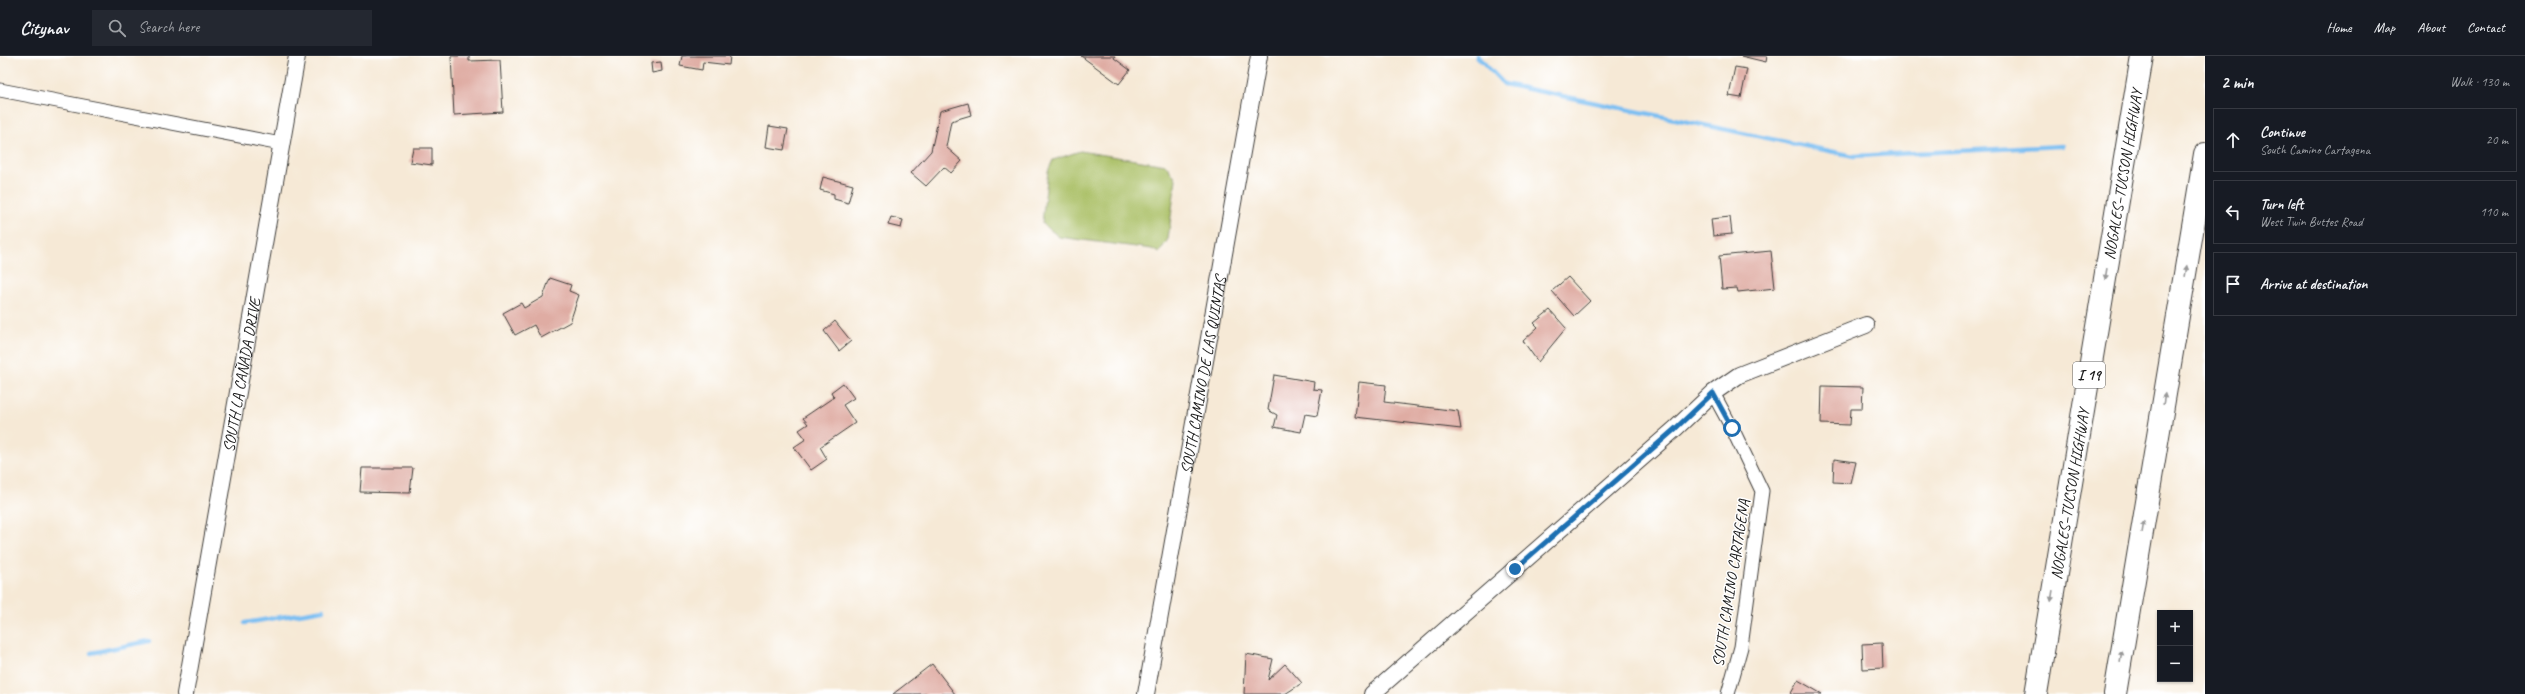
<!DOCTYPE html>
<meta charset="utf-8">
<style>
body{margin:0;font-family:Caveat,sans-serif;background:#242831;color:#f1f3f6}
.controls{position:absolute;right:12px;bottom:12px;display:grid;overflow:hidden;border-radius:0px;box-shadow:0 1px 3px #0004}
.controls button{width:36px;height:36px;display:grid;place-items:center;padding:0;border:0;border-bottom:1px solid #363941;background:#171b24;color:#f1f3f6;font:20px sans-serif}
.stop{position:absolute;width:12px;height:12px;margin:-9px;border:3px solid #1f6fb2;border-radius:50%;background:#fff}
.stop.end{background:#1f6fb2;border-color:#fff;box-shadow:0 1px 4px #0008}
.list{margin:0;padding:0;list-style:none}
h2{display:flex;justify-content:space-between;align-items:center;height:52px;margin:0;padding:0 16px;font-size:17px}
h2 small{font-size:13px;font-weight:400;color:#9ea1a6}
.list li{display:grid;grid-template-columns:26px 1fr auto;gap:12px;align-items:center;box-sizing:border-box;height:64px;margin:0 8px 8px;padding:0 8px;border:1px solid #363941;border-radius:0px}
.list b{display:block;font-size:15px;white-space:nowrap}
.list p{margin:0;font-size:13px;white-space:nowrap;color:#9ea1a6}
.list em{font-size:13px;font-style:normal;color:#9ea1a6}
.icon{flex:none;width:22px;height:22px;fill:none;stroke:currentColor;stroke-width:2;stroke-linecap:round;stroke-linejoin:round}
.map{position:relative;flex:none;width:2205px;height:638px;overflow:hidden}
header{display:flex;align-items:center;gap:24px;box-sizing:border-box;height:56px;padding:0 20px;background:#171b24;border-bottom:1px solid #363941}
header strong{font-size:19px}
nav{display:flex;gap:22px;margin-inline-start:auto;font-size:14px}
.search{width:280px;height:36px;background:#242831;display:flex;align-items:center;gap:10px;box-sizing:border-box;padding:0 14px;border-radius:0px;color:#9ea1a6;font-size:15px}
main{display:flex}
aside{flex:1;background:#171b24}
.map>svg:first-child{display:block}
.green{fill:#a8be62;stroke:#626d3f}
.lines{fill:none;stroke-linecap:round;stroke-linejoin:round}
.stream{stroke:#7dbff2;stroke-width:4.5}
.building{fill:#dfaca3}
.minor-casing{stroke:#3d3b38;stroke-width:15}
.tertiary-casing{stroke:#3d3b38;stroke-width:18}
.motorway-casing{stroke:#3d3b38;stroke-width:24}
.minor{stroke:#fff;stroke-width:13}
.tertiary{stroke:#fff;stroke-width:16}
.motorway{stroke:#fff;stroke-width:22}
.oneway{fill:#999}
.route{stroke:#1f6fb2;stroke-width:5}
.labels{text-anchor:middle;stroke-width:3;stroke-linejoin:round;paint-order:stroke}
.shield{fill:#fff;stroke:#606060;stroke-width:1}
.shield-label{font-size:15px;font-weight:bold;fill:#1c1c1c}
.street-label{font-size:16px;fill:#1c1c1c;stroke:#fff}
</style>
<header>
<strong>Citynav</strong>
<div class="search"><svg class="icon" aria-label="search" viewBox="0 0 24 24"><circle cx="10" cy="10" r="6"/><path d="M15 15l6 6"/></svg>Search here</div>
<nav><a>Home</a><a>Map</a><a>About</a><a>Contact</a></nav>
</header>
<main>
<div class="map">
<svg width="2205" height="638" viewBox="0 0 2205 638">
<rect width="100%" height="100%" fill="#fff"/>
<filter id="ink" filterUnits="userSpaceOnUse"><feTurbulence type="fractalNoise" baseFrequency=".025" numOctaves="2"/><feDisplacementMap in="SourceGraphic" scale="8" xChannelSelector="R" yChannelSelector="G"/><feConvolveMatrix kernelMatrix="1 2 1 2 8 2 1 2 1" color-interpolation-filters="sRGB"/></filter>
<filter id="wash" filterUnits="userSpaceOnUse"><feTurbulence type="fractalNoise" baseFrequency=".012" numOctaves="4" result="noise"/><feDisplacementMap in="SourceGraphic" scale="16" xChannelSelector="R" yChannelSelector="G"/><feGaussianBlur stdDeviation="0.9" result="paint"/><feColorMatrix in="noise" values="0 0 0 0 0 0 0 0 0 0 0 0 0 0 0 0 0 1.4 0 .05"/><feComposite in="paint" operator="in"/></filter>
<g filter="url(#wash)">
<rect width="100%" height="100%" fill="#f6e9d6"/>
<path class="green" d="M1080,95L1166,109L1176,123L1168,183L1159,197L1152,193L1059,181L1042,167L1048,115L1053,104Z"/>
<g class="lines">
<g class="stream">
<path d="M1477,0L1504,28L1854,100L2062,90"/>
<path d="M245,567L323,554"/>
<path d="M91,597L149,585"/>
</g>
</g>
<g id="blocks">
<g class="building">
<path d="M451,0H469V5L500,4L503,56L454,59Z"/>
<path d="M682,0H730L729,9L703,6L702,14L680,10Z"/>
<path d="M1081,0H1115L1114,2L1130,14L1119,28Z"/>
<path d="M1741,0H1767L1766,6Z"/>
<path d="M661,6L662,15L652,17L651,7Z"/>
<path d="M1735,11L1747,13L1741,42L1729,40Z"/>
<path d="M968,47L971,59L951,65L946,91L962,105L951,117L944,111L926,130L911,117L931,95L940,55Z"/>
<path d="M769,70L788,73L784,94L766,91Z"/>
<path d="M413,92H432V109L410,106Z"/>
<path d="M823,121L853,129L848,147L834,143V138L820,134Z"/>
<path d="M891,161L903,164L901,172L888,169Z"/>
<path d="M1730,161L1732,178L1713,180L1711,163Z"/>
<path d="M1771,195L1775,232L1738,236L1737,232L1722,233L1719,200Z"/>
<path d="M1568,221L1590,245L1574,260L1552,235Z"/>
<path d="M550,222L571,229L569,235L579,239L570,266L541,282L534,269L515,279L503,257L521,247L524,252L543,241Z"/>
<path d="M1550,254L1566,272L1538,306L1523,285L1538,271L1534,267Z"/>
<path d="M835,265L851,285L839,295L824,275Z"/>
<path d="M1274,319L1314,326L1313,333L1322,334L1317,360L1305,358L1301,376L1274,371L1277,359L1268,354Z"/>
<path d="M1359,326L1386,329L1384,346L1458,355L1461,373L1355,361Z"/>
<path d="M843,327L854,342L843,349L855,367L820,391L827,403L811,414L794,391L806,383L799,374L808,368L803,362L834,341L831,336Z"/>
<path d="M1822,330L1863,331L1862,353H1851L1850,369L1821,368Z"/>
<path d="M1834,403L1856,406L1851,427L1833,426Z"/>
<path d="M362,412H413L410,437L360,436Z"/>
<path d="M1882,587L1883,612L1863,613L1862,588Z"/>
<path d="M1246,598L1273,603L1268,624L1285,608L1302,627L1285,638H1244Z"/>
<path d="M932,608L955,638H893Z"/>
<path d="M1798,624L1822,638H1790Z"/>
</g>
</g>
</g>
<g filter="url(#ink)">
<use href="#blocks" fill-opacity="0" stroke="#3d3b38" stroke-width="1"/>
<g class="lines">
<g class="minor-casing">
<g id="minor">
<path d="M0,34L281,88"/>
<path d="M1713,337L1732,372L1762,435L1741,591L1728,638"/>
</g>
</g>
<g class="tertiary-casing">
<g id="tertiary">
<path id="s1" d="M185,638L297,0"/>
<path id="s2" d="M1146,638L1259,0"/>
<path d="M1372,638L1676,372L1713,337L1739,319L1866,269"/>
</g>
</g>
<g class="motorway-casing">
<g id="motorway">
<path id="s3" d="M2036,638L2142,0"/>
<path d="M2115,638L2205,98"/>
</g>
</g>
<use href="#minor" class="minor"/>
<use href="#tertiary" class="tertiary"/>
<use href="#motorway" class="motorway"/>
</g>
<defs><path id="oneway-solid" d="M-6-.8H1V-3.2L6.5 0L1 3.2V.8H-6Z"/></defs>
<g class="oneway">
<use href="#oneway-solid" transform="translate(2186 215) rotate(-81)"/>
<use href="#oneway-solid" transform="translate(2106 218) rotate(99)"/>
<use href="#oneway-solid" transform="translate(2164 343) rotate(-81)"/>
<use href="#oneway-solid" transform="translate(2143 471) rotate(-81)"/>
<use href="#oneway-solid" transform="translate(2052 540) rotate(99)"/>
<use href="#oneway-solid" transform="translate(2121 600) rotate(-81)"/>
</g>
</g>
<g class="lines" filter="url(#ink)">
<path class="route" d="M1515,513L1676,372L1713,337L1732,372"/>
</g>
<g class="labels">
<rect class="shield" x="2073" y="306" width="32" height="26" rx="3"/>
<g class="shield-label">
<text x="2089" y="324">I 19</text>
</g>
<g class="street-label">
<text dy="6" stroke="none"><textPath href="#s3" startOffset="527">NOGALES–TUCSON HIGHWAY</textPath></text>
<text dy="6" stroke="none"><textPath href="#s1" startOffset="324">SOUTH LA CAÑADA DRIVE</textPath></text>
<text dy="6" stroke="none"><textPath href="#s2" startOffset="324">SOUTH CAMINO DE LAS QUINTAS</textPath></text>
<text dy="6" stroke="none"><textPath href="#s3" startOffset="203">NOGALES–TUCSON HIGHWAY</textPath></text>
<text transform="translate(1730 527) rotate(-81)" y="6">SOUTH CAMINO CARTAGENA</text>
</g>
</g>
</svg>
<div class="controls">
<button>+</button>
<button>−</button>
</div>
<div class="stop" style="left:1732px;top:372px"></div>
<div class="stop end" style="left:1515px;top:513px"></div>
</div>
<aside>
<h2>2 min<small>Walk · 130 m</small></h2>
<ul class="list">
<li><svg class="icon" aria-label="ahead" viewBox="0 0 24 24"><path d="M12 20V5M6 11l6-6 6 6"/></svg><div><b>Continue</b><p>South Camino Cartagena</p></div><em>20 m</em></li>
<li><svg class="icon" aria-label="left" viewBox="0 0 24 24"><path d="M17 20v-9H6M10 6l-5 5 5 5"/></svg><div><b>Turn left</b><p>West Twin Buttes Road</p></div><em>110 m</em></li>
<li><svg class="icon" aria-label="arrive" viewBox="0 0 24 24"><path d="M6 21V4h12l-3 4 3 4H6"/></svg><div><b>Arrive at destination</b></div></li>
</ul>
</aside>
</main>
